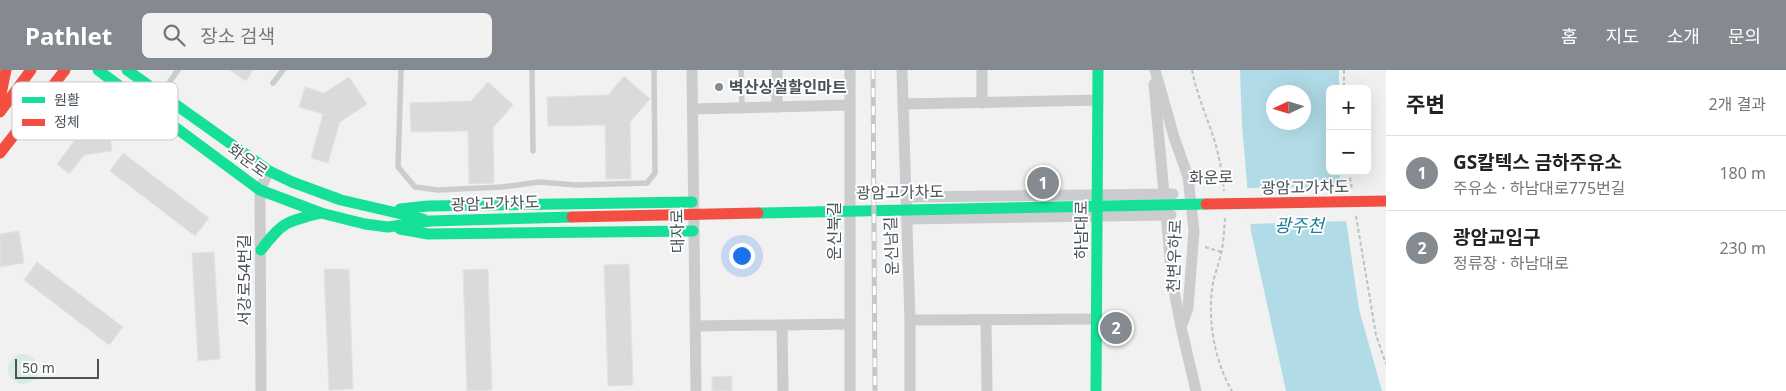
<!DOCTYPE html>
<html lang="ko">
<meta charset="utf-8">
<style>
body{margin:0;font-family:"Noto Sans","Noto Sans KR",sans-serif;background:#f2f2f2;color:#222}
.controls{position:absolute;right:15px;top:15px;display:grid;overflow:hidden;border-radius:8px;box-shadow:0 5px 20px #0002}
.controls button{width:45px;height:45px;display:grid;place-items:center;padding:0;border:0;border-bottom:1px solid #e0e0e0;background:#fff;color:#222;font:25px sans-serif}
.compass{position:absolute;left:1266px;top:15px;width:45px;height:45px;border-radius:50%;background:#fff;box-shadow:0 5px 20px #0002;rotate:266deg}
.scale{position:absolute;left:15px;bottom:12px;width:84px;box-sizing:border-box;padding-left:5px;border:2px solid #49535b;border-top:0;font-size:14px;line-height:18px;white-space:nowrap;color:#49535b;-webkit-text-stroke:4px #fff;paint-order:stroke}
.you{position:absolute;left:741px;top:185px;width:18px;height:18px;margin:-12px;border:4px solid #fff;border-radius:50%;background:#1a73e8;box-shadow:0 0 0 8px #1a73e833}
.badge{display:grid;place-items:center;width:32px;height:32px;border-radius:50%;background:#848a90;color:#fff;font-size:16px;font-weight:700}
.pin{position:absolute;translate:-50% -50%;border:2px solid #fff;box-shadow:0 1px 5px #0006}
.list{margin:0;padding:0;list-style:none}
h2{display:flex;justify-content:space-between;align-items:center;height:65px;margin:0;padding:0 20px;font-size:21px}
h2 small{font-size:16px;font-weight:400;color:#767676}
.list li{display:grid;grid-template-columns:32px 1fr auto;gap:15px;align-items:center;box-sizing:border-box;height:75px;padding:0 20px;border-top:1px solid #e0e0e0}
.list b{display:block;font-size:19px;white-space:nowrap}
.list p{margin:0;font-size:16px;white-space:nowrap;color:#767676}
.list em{font-size:16px;font-style:normal;color:#767676}
.icon{flex:none;width:28px;height:28px;fill:none;stroke:currentColor;stroke-width:2;stroke-linecap:round;stroke-linejoin:round}
.map{position:relative;flex:none;width:1386px;height:321px;overflow:hidden}
header{display:flex;align-items:center;gap:30px;box-sizing:border-box;height:70px;padding:0 25px;background:#848a90;color:#fff}
header strong{font-size:24px}
nav{display:flex;gap:28px;margin-inline-start:auto;font-size:18px}
.search{width:350px;height:45px;background:#f2f2f2;display:flex;align-items:center;gap:12px;box-sizing:border-box;padding:0 18px;border-radius:8px;color:#767676;font-size:19px}
main{display:flex}
aside{flex:1;background:#fff}
.map>svg:first-child{display:block}
.green{fill:#d8ede0}
.water{fill:#b1dce7;fill-rule:evenodd}
.pier{fill:#f1f1f1}
.building{fill:#dadadb;stroke:#e2e3e3}
.lines{fill:none;stroke-linecap:round;stroke-linejoin:round}
.path{stroke:#bac3c1;stroke-width:2;stroke-dasharray:4 2.5;stroke-linecap:butt}
.lane{stroke:#cbccce;stroke-width:5.5}
.street{stroke:#cbccce;stroke-width:11}
.fast{stroke:#16e098;stroke-width:11}
.jam{stroke:#f24e42;stroke-width:11}
.rail-casing{stroke:#c6c7c8;stroke-width:5}
.rail{stroke:#fff;stroke-width:3;stroke-dasharray:9;stroke-linecap:butt}
.poi-dot{fill:#848a90;stroke:#fff;stroke-width:2}
.labels{text-anchor:middle;stroke-width:4;stroke-linejoin:round;paint-order:stroke}
.poi-label{font-size:16px;font-weight:bold;fill:#49535b;stroke:#fff;text-anchor:start}
.street-label{font-size:16px;fill:#49535b;stroke:#fff}
.water-label{font-size:18px;font-style:italic;fill:#1b7b95;stroke:#fff}
.key{fill:#fff;stroke:#c8cbce;stroke-width:1}
.key-label{font-size:14px;fill:#49535b}
</style>
<header>
<strong>Pathlet</strong>
<div class="search"><svg class="icon" aria-label="search" viewBox="0 0 24 24"><circle cx="10" cy="10" r="6"/><path d="M15 15l6 6"/></svg>장소 검색</div>
<nav><a>홈</a><a>지도</a><a>소개</a><a>문의</a></nav>
</header>
<main>
<div class="map">
<svg width="1386" height="321" viewBox="0 0 1386 321">
<rect width="100%" height="100%" fill="#f1f1f1"/>
<circle class="green" cx="23" cy="299" r="15"/>
<path class="water" d="M1240,0H1339V19H1330V101H1339L1359,239L1382,321H1286L1251,161L1242,55ZM1274,22H1304V52H1274Z"/>
<path class="pier" d="M1344,117L1349,151L1248,154L1245,118Z"/>
<g class="building">
<path d="M230,0H253L246,11Z"/>
<path d="M624,6L650,29L630,52L631,109H606L605,55L548,56L547,27L608,25Z"/>
<path d="M349,7L367,34L340,52L328,93L311,88L323,44L299,37L305,17L324,23Z"/>
<path d="M488,12L513,35L493,58L494,113L469,114L468,61L411,62L410,33L471,31Z"/>
<path d="M65,39L81,52L107,48L112,81L84,85L69,104L57,94L75,70L54,54Z"/>
<path d="M123,83L209,148L195,166L110,101Z"/>
<path d="M19,161L24,193L0,197V164Z"/>
<path d="M214,182L220,289L198,291L192,183Z"/>
<path d="M37,192L123,257L109,275L24,210Z"/>
<path d="M629,194L633,315L608,316L604,195Z"/>
<path d="M324,199H349L353,319L329,320Z"/>
<path d="M488,199L492,320L467,321L463,200Z"/>
<path d="M732,306V321H712V307Z"/>
</g>
<g class="lines">
<g class="path">
<path d="M1192,0C1196,21 1204,40 1211,60C1218,79 1222,101 1224,121"/>
<path d="M1344,0V19"/>
<path d="M1349,101L1352,119"/>
<path d="M1356,146L1376,265L1386,294"/>
<path d="M1225,148C1224,160 1224,172 1221,183C1219,195 1213,207 1212,220C1208,253 1215,292 1232,321"/>
<path d="M1205,177L1221,182"/>
</g>
<g class="lane">
<path d="M401,0L398,97L415,117L438,120L502,117L539,112L576,115L647,113L655,103L654,0"/>
<path d="M532,0L533,81"/>
<path d="M741,0L742,37"/>
<path d="M273,13L283,0"/>
<path d="M162,23L178,0"/>
</g>
<g class="street">
<path d="M692,0L696,321"/>
<path d="M777,0V37"/>
<path d="M850,0V321"/>
<path d="M902,0L910,250V321"/>
<path d="M982,0V33"/>
<path d="M1155,0L1174,67L1188,107L1194,161L1188,238L1181,257L1196,321"/>
<path d="M1154,14L1164,124"/>
<path d="M903,34L1098,30"/>
<path d="M693,39L850,35"/>
<path d="M906,127L1173,124"/>
<path d="M1166,145L1172,210L1181,257"/>
<path d="M907,149L1171,145"/>
<path d="M910,250L1096,249"/>
<path d="M986,250L987,321"/>
<path d="M782,255L783,321"/>
<path d="M695,256L850,254"/>
<path d="M261,321L260,120L269,101"/>
</g>
<g class="fast">
<path d="M98,0L260,120L321,143L365,154L388,157L430,151L572,147"/>
<path d="M127,0L269,101L292,112L341,130L423,149"/>
<path d="M400,139L428,136L692,132"/>
<path d="M758,143L1206,134"/>
<path d="M400,159L428,164L693,161"/>
<path d="M261,180C283,151 286,152 321,143"/>
<path d="M1096,321L1098,0"/>
</g>
<g class="jam">
<path d="M0,29L6,0"/>
<path d="M0,42L31,0"/>
<path d="M0,83L65,0"/>
<path d="M1206,134L1386,131"/>
<path d="M572,147L758,143"/>
</g>
<g class="rail-casing">
<path id="rail" d="M873,0L875,321"/>
</g>
<use href="#rail" class="rail"/>
</g>
<circle class="poi-dot" cx="719" cy="17" r="5"/>
<g class="labels">
<g class="poi-label">
<text x="729" y="23">벽산상설할인마트</text>
</g>
<g class="street-label">
<text transform="translate(248 90) rotate(36)" y="6">화운로</text>
<text transform="translate(1211 107) rotate(-1)" y="6">화운로</text>
<text transform="translate(1305 117) rotate(-1)" y="6">광암고가차도</text>
<text transform="translate(900 122) rotate(-1)" y="6">광암고가차도</text>
<text transform="translate(495 133) rotate(-2)" y="6">광암고가차도</text>
<text transform="translate(1081 160) rotate(-90)" y="6">하남대로</text>
<text transform="translate(677 161) rotate(-91)" y="6">대자로</text>
<text transform="translate(834 161) rotate(-90)" y="6">운신북길</text>
<text transform="translate(891 176) rotate(-92)" y="6">운신남길</text>
<text transform="translate(1174 186) rotate(-88)" y="6">천변우하로</text>
<text transform="translate(244 210) rotate(-90)" y="6">서강로54번길</text>
</g>
<g class="water-label">
<text x="1299" y="162">광주천</text>
</g>
</g>
<rect x="12" y="12" width="166" height="58" rx="8" class="key"/>
<rect x="22" y="27" width="23" height="6" fill="#16e098"/>
<rect x="22" y="49" width="23" height="7" fill="#f24e42"/>
<g class="key-label">
<text x="54" y="35">원활</text>
<text x="54" y="57">정체</text>
</g>
</svg>
<div class="controls">
<button>+</button>
<button>−</button>
</div>
<svg class="compass" viewBox="-18 -18 36 36"><path d="M0-13l5 13h-10z" fill="#e53935"/><path d="M0 13l5-13h-10z" fill="#767676"/></svg>
<div class="scale">50 m</div>
<div class="you"></div>
<div class="pin badge" style="left:1043px;top:113px">1</div>
<div class="pin badge" style="left:1116px;top:258px">2</div>
</div>
<aside>
<h2>주변<small>2개 결과</small></h2>
<ul class="list">
<li><span class="badge">1</span><div><b>GS칼텍스 금하주유소</b><p>주유소 · 하남대로775번길</p></div><em>180 m</em></li>
<li><span class="badge">2</span><div><b>광암교입구</b><p>정류장 · 하남대로</p></div><em>230 m</em></li>
</ul>
</aside>
</main>
